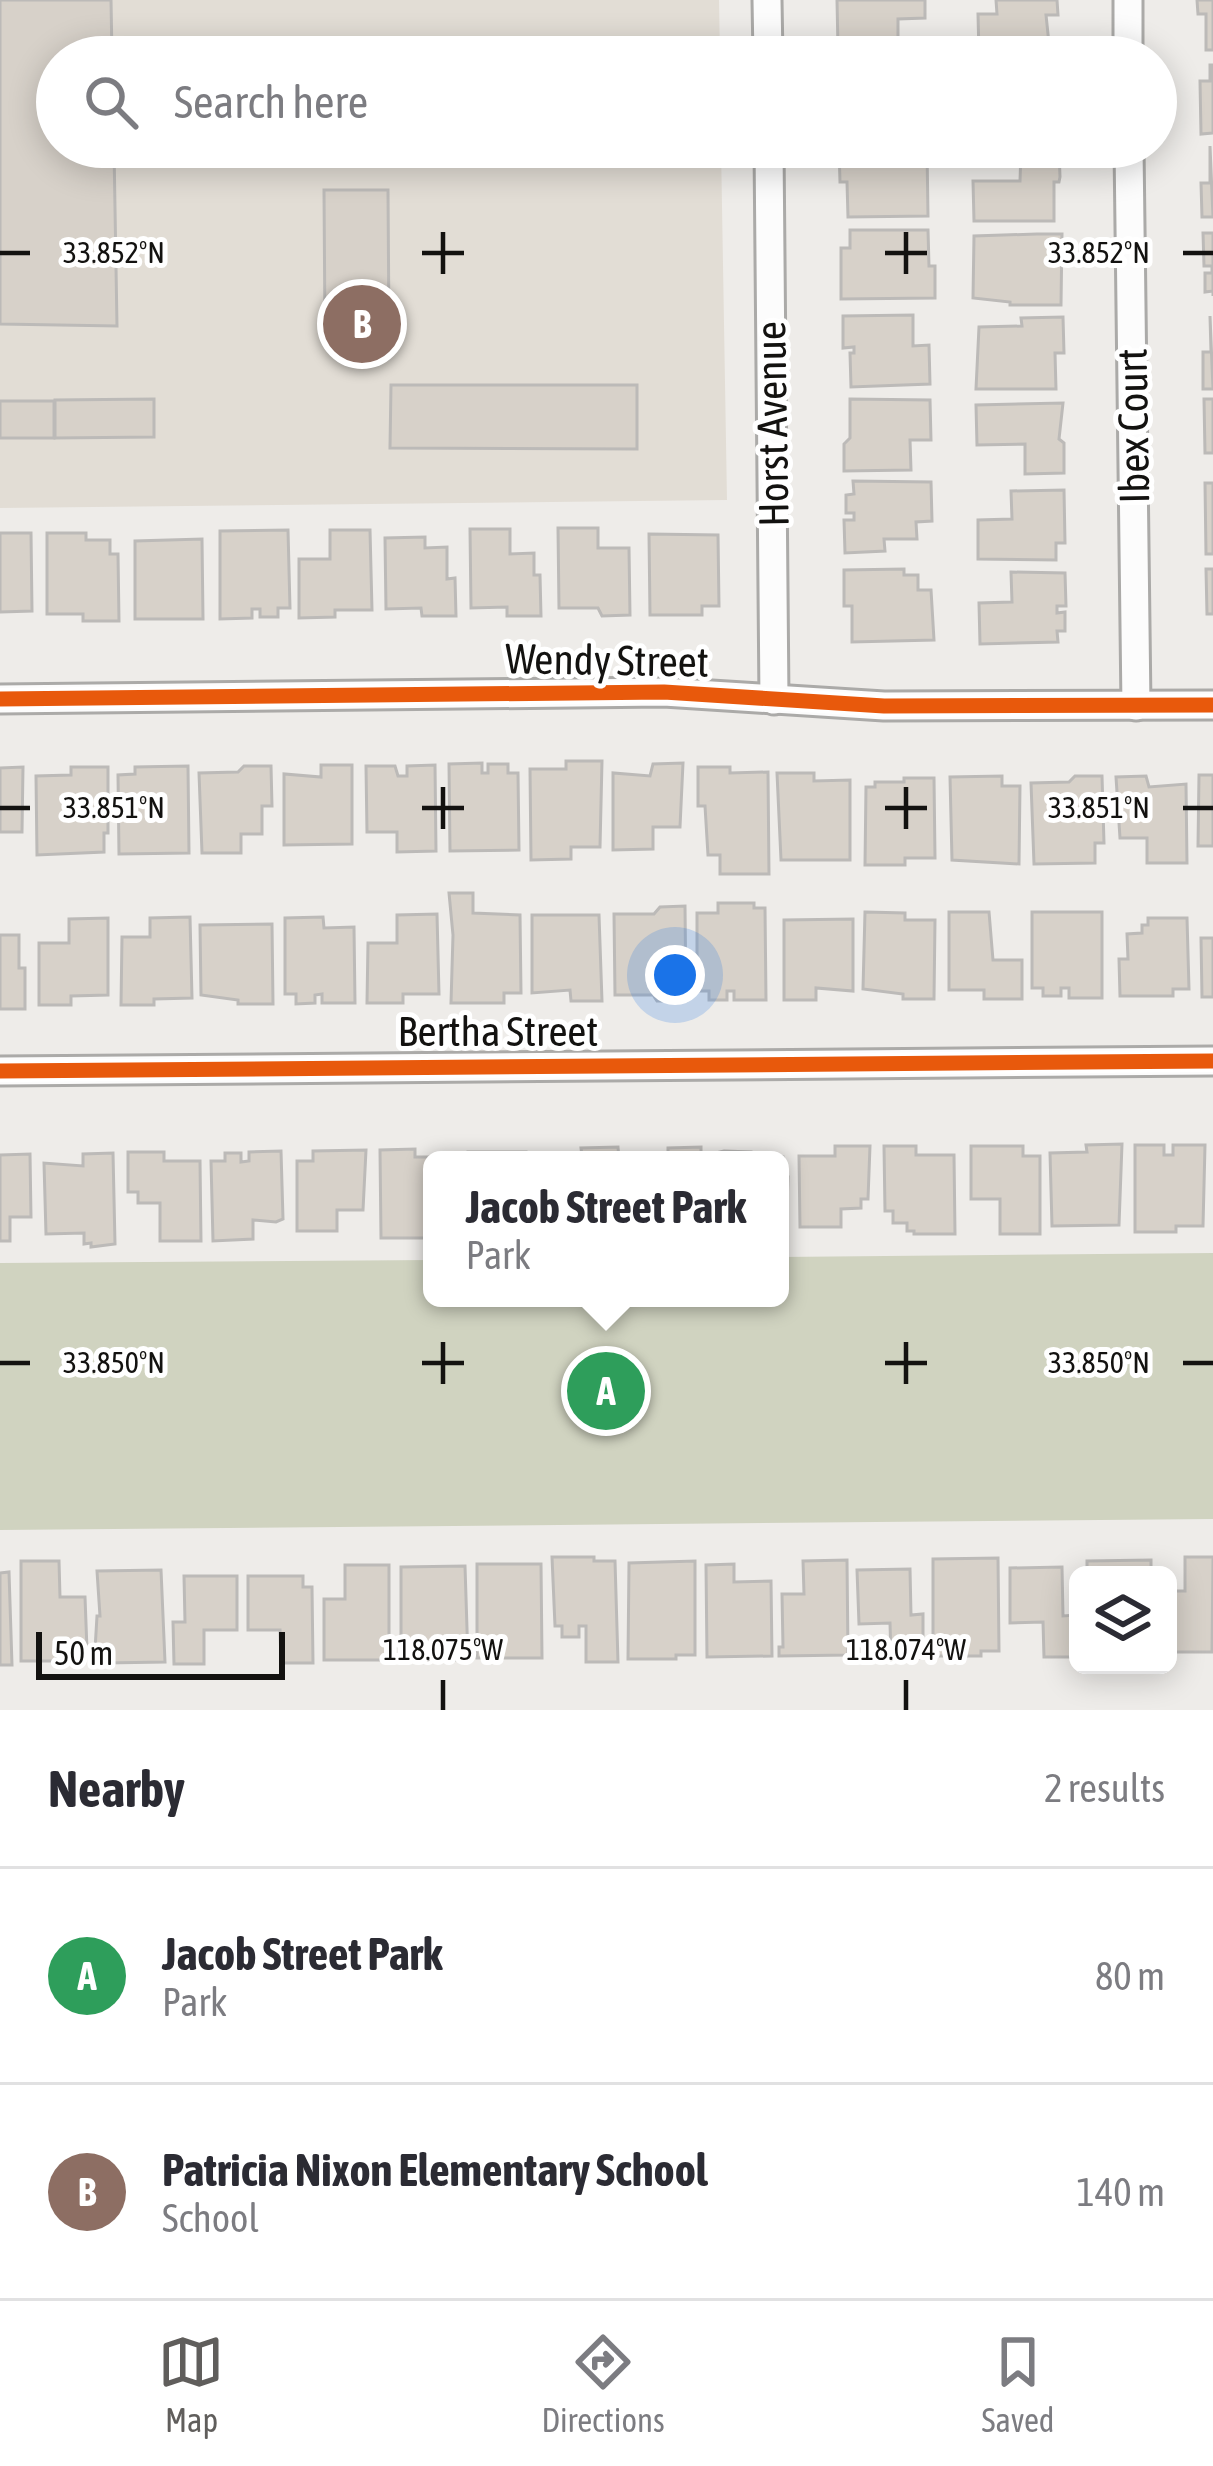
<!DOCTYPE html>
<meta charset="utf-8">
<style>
body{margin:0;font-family:"Asap Condensed",sans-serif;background:#f7f7f7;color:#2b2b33}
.controls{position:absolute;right:36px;bottom:36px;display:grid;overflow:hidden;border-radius:18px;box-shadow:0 6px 30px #0003}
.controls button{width:108px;height:108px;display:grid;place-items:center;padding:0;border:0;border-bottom:3px solid #e1e1e2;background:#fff;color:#2b2b33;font:60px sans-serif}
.scale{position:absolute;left:36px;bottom:30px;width:249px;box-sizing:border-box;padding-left:12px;border:6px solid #131210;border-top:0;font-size:33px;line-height:42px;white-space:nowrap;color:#131210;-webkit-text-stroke:9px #fff;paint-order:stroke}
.you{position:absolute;left:675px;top:975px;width:42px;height:42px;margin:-30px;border:9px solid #fff;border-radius:50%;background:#1a73e8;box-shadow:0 0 0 18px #1a73e833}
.badge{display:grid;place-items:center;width:78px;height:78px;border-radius:50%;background:#605e5c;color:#fff;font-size:39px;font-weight:700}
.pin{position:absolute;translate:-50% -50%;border:6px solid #fff;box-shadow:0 3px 12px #0006}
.popup{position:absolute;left:423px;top:1151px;width:366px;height:156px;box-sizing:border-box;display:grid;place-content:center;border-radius:18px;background:#fff;filter:drop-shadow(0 3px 9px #0005);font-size:39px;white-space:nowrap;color:#7c7c81}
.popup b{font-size:45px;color:#2b2b33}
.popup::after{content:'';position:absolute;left:50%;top:100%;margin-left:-24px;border:24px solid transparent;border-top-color:#fff}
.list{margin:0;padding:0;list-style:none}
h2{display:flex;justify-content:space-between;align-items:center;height:156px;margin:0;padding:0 48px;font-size:51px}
h2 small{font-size:39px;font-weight:400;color:#7c7c81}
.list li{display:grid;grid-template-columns:78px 1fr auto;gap:36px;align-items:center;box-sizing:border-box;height:216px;padding:0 48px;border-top:3px solid #e1e1e2}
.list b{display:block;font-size:45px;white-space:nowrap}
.list p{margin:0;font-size:39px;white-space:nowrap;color:#7c7c81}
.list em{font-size:39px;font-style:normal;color:#7c7c81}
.icon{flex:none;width:66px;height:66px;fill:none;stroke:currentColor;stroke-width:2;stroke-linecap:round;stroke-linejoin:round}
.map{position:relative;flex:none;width:1213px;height:1710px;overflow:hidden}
.search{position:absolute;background:#fff;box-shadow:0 6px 30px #0003;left:36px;right:36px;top:36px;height:132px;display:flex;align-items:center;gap:30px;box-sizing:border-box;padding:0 42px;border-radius:66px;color:#7c7c81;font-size:45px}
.sheet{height:588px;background:#fff}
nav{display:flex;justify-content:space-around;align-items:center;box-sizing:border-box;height:168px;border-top:3px solid #e1e1e2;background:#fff;font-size:33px;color:#7c7c81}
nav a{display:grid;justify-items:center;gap:6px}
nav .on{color:#605e5c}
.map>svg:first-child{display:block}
.built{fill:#e2ddd5}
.green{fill:#d0d3c0}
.building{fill:#d7d1c9;stroke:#bcbab8;stroke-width:3}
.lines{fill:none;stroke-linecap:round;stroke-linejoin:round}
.minor-casing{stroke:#abaaa8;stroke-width:33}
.minor{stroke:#fcfcfc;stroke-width:27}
.cycleway-casing{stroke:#fff;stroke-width:22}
.cycleway{stroke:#e8590c;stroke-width:15}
.ticks{fill:none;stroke:#131210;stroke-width:4.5}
.labels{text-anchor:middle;stroke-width:10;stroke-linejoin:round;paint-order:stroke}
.street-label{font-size:42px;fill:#131210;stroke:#fff}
.ticks-label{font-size:30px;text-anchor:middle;fill:#131210;stroke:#fff;stroke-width:10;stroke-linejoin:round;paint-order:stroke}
</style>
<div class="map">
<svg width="1213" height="1710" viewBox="0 0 1213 1710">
<rect width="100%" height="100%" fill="#eeece9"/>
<path class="built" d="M0,0H719L720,57H57V147H721L727,500L0,508Z"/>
<path class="green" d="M1213,1253V1519L0,1530V1263L432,1260V1298H780V1257Z"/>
<g class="building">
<path d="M0,0H111L112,57H57V147L114,149L117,326L0,324Z"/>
<path d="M837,0H925V18L898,19V47L838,48Z"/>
<path d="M996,0H1057L1058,15H1046L1050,53L979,54L978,14H997Z"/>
<path d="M1197,0H1213V50H1206V14H1198Z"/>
<path d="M1210,65H1213V133L1201,134L1200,81H1210Z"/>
<path d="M1210,146L1213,217H1202L1201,183H1210Z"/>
<path d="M839,147L927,149L928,216L848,217L847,182H840Z"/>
<path d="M1059,150L1060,177L1059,182H1054V221H974L973,181H1020L1021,151Z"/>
<path d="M324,190H388L389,332L325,333Z"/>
<path d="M850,230H928L929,266H935V298L841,299V248H850Z"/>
<path d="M1203,233H1213V296V291L1205,292V273H1212V266H1204Z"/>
<path d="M1037,234H1062L1061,305H1010V302L973,298L974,236Z"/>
<path d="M913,315V346L929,345L930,384L851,387L850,353H854V347L843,348V316Z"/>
<path d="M1210,316L1213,389H1203V352H1211Z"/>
<path d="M1063,317L1064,353H1055L1056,389H976L979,327L1022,326L1021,318Z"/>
<path d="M391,385H637V449L390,448Z"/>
<path d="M154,399V437L55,438V400Z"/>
<path d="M850,399L930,400L931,440H910L911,470L844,471V444L850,438Z"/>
<path d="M1204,399H1213V453H1205Z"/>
<rect x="0" y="401" width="54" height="37"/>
<path d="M1063,403L1059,439L1064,443V473L1025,474V444L977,445L976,405Z"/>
<path d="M853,481L931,482L932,521L916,522L917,539H884L885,551L845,553L844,520H854V513H846V495L854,494Z"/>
<path d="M1205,483H1213V554H1206Z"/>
<path d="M1064,490L1065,543H1056V560L978,559V520L1012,519L1011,491Z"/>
<path d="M558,528H598V548H629L630,615L602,616L598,608H559Z"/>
<path d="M470,529H510V554L534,553V575H540L541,616H507V607L471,608Z"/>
<path d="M288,530L290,608H278V617H260V609H252V618L220,619V531Z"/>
<path d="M330,530H370L372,610H335V617L299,618V559H330Z"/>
<path d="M0,533H31L32,611L0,612Z"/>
<path d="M47,533H86V540H110V554H118L119,621H83V614H47Z"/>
<path d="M649,534L718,535L719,606H702V615H650Z"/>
<path d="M425,537V548L447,547V579L455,578L456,616H422L421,608L386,609L385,538Z"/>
<path d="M202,539L203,619H135V541Z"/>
<path d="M904,569V575H918V590H931L934,640L852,642V606H844V570Z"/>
<path d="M1206,569H1213V614H1207Z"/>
<path d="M1011,572L1065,573L1066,606H1057V613L1065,612V631H1057L1058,642L980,644L979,603L1012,602Z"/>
<path d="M566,761H602L600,847H571V859L531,860L530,769H566Z"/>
<path d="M482,763V773H488V764H508V773H518L519,850L450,851L449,764Z"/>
<path d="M683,763L680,827H653V849L613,850V773L650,776L653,764Z"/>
<path d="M321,765H352V844L284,845V774L321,777Z"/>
<path d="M435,765L436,851L397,852V832H367L366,766H395L398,776H407V766Z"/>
<path d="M188,766L189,853L119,854L118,775L135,774V767Z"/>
<path d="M244,766H271L272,806H262V834H241V853H202L199,773L238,772Z"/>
<path d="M23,767L22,832H0V768Z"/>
<path d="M71,767H108V833H104V852L37,855L36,776L71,775Z"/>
<path d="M698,767H730V773L768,772L769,874H720V855H708L705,806H698Z"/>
<path d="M777,773H814V781L850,780V860H781Z"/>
<path d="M1199,775H1213V846H1198Z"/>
<path d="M1002,776V786H1020L1019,864L952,860L950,777Z"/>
<path d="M1075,776H1102L1104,843H1095V863L1034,864L1031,783L1069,782Z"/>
<path d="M1146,776L1149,787L1186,784L1187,863H1147V838H1120L1116,777Z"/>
<path d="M904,778H934L935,858H905V865H865L866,787H875V782H904Z"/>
<path d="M449,893H473V913L520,915L521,993H504V1003H451L453,935Z"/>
<path d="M718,903H754V908H765L766,1000H734V991H727V1000H709V991H697V913H718Z"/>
<path d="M685,906L686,1001H657L653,995H615L614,914H654L660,907Z"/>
<path d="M865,912L905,913V920H935L934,999H903V994L863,989Z"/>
<path d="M949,912H989L993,960H1022V999H984V990H949Z"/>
<path d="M1032,912H1102V998H1069V988H1061V996H1043V988H1032Z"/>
<path d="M437,914L439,994H403V1003H367L368,943H397V915Z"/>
<path d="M532,915H599L602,1001H571L570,990L532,993Z"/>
<path d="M190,917L192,998L154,999V1005H121L122,937H150V918Z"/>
<path d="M323,917L324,928L354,927L355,1003H322V994L315,995V1003L296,1004V994H285V918Z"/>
<path d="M108,918V995L71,996V1005H39V943H69V919Z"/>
<path d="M1148,918H1187L1189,989H1173V996H1120L1119,959H1128L1127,934L1142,933V925H1148Z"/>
<path d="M853,919V991L816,988V1000H784V920Z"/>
<path d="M272,924L273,1004H238V1000L201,995L200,925Z"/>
<path d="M0,935H19V968H25V1009H0Z"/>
<path d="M1201,938H1213V997H1202Z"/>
<path d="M1122,1144L1119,1225L1052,1226L1050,1153L1087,1152L1086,1145Z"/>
<path d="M1135,1145H1164V1155H1173V1145H1205L1203,1226H1176V1232H1135Z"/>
<path d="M835,1146H870L868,1199H861V1208L841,1209V1227H800L799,1156H835Z"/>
<path d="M884,1146H916V1155H954L955,1234H914V1231H907V1223H893V1211H885Z"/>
<path d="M971,1146H1023V1156H1040V1234H1000V1199H971Z"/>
<path d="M618,1147L619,1160H547V1157L582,1156L581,1148Z"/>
<path d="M701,1147V1160H632V1156H668V1148Z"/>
<path d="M415,1149V1157H451V1160H432V1238H381L380,1150Z"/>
<path d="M366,1150L363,1210H337V1231H297V1161H313V1151Z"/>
<path d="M281,1151L283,1219L276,1222L253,1220V1239L213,1241L211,1161H225V1153H241V1162L249,1161V1152Z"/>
<path d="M724,1151L751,1152V1157H783L784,1177H788L786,1235H780V1160H716V1153Z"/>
<path d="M128,1152H164V1161H200L201,1241H160V1203H138V1192H128Z"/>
<path d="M468,1152H526V1159L536,1160H468Z"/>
<path d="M113,1153L115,1244L91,1247V1243L84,1244V1233L46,1234L44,1163L83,1166V1154Z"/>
<path d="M30,1154L31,1217H10V1241H0V1155Z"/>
<path d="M552,1557H594V1561H615L618,1662H586V1626H579V1637H562V1626H555Z"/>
<path d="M1185,1557H1213L1212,1652H1168V1591H1185Z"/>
<path d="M998,1558L999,1651H981V1656H933V1559Z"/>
<path d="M847,1560L848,1655L779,1656V1647H783L782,1594H804L803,1561Z"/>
<path d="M1151,1560V1575H1087V1561Z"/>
<path d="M21,1561H59L60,1597H85L87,1650H82L79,1657L66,1658L63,1649H57V1661H21Z"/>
<path d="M695,1561V1655H676V1659H628L629,1563Z"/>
<path d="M477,1564H541L542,1658H477Z"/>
<path d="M734,1564V1582L771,1581L772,1656L707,1657L706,1565Z"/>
<path d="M345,1565H389V1660H324V1599H345Z"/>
<path d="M465,1566L468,1660H421V1642H401V1567Z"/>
<path d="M1062,1567L1063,1616L1076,1615V1657H1044L1043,1622L1010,1623V1568Z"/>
<path d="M910,1569L911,1615L923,1614V1658H891L890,1623L859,1624L857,1570Z"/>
<path d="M161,1570L165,1662L105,1663V1650H95L97,1616H100L97,1571Z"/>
<path d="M9,1572L12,1665H0V1573Z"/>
<path d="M184,1576H237V1630H204V1664H174L173,1622H185Z"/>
<path d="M248,1576H303V1587H312L313,1663H281L280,1630H248Z"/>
</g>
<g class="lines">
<g class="minor-casing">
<g id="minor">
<path d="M767,0L768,57"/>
<path d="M1128,0V57"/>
<path d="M769,147L774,700"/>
<path d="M1129,147L1136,706"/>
<path d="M0,699L664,692L884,706L1213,705"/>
<path d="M0,1071L1213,1061"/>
</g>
</g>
<use href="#minor" class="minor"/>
<g class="cycleway-casing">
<g id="cycleway">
<path d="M0,699L664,692L884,706L1213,705"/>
<path d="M0,1071L1213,1061"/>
</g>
</g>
<use href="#cycleway" class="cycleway"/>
</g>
<path class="ticks" d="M443,232V274M906,232V274M0,253H30M422,253H464M885,253H927M1183,253H1213M443,787V829M906,787V829M0,808H30M422,808H464M885,808H927M1183,808H1213M443,1342V1384M906,1342V1384M0,1363H30M422,1363H464M885,1363H927M1183,1363H1213M443,1680V1710M906,1680V1710"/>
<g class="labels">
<g class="street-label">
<text transform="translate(772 424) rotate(-91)" y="15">Horst Avenue</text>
<text transform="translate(1133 426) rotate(-91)" y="15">Ibex Court</text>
<text transform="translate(607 660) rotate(1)" y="15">Wendy Street</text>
<text x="498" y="1046">Bertha Street</text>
</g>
</g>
<g class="ticks-label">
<text x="114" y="263">33.852°N</text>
<text x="1099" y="263">33.852°N</text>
<text x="114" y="818">33.851°N</text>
<text x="1099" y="818">33.851°N</text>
<text x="114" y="1373">33.850°N</text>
<text x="1099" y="1373">33.850°N</text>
<text x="443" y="1660">118.075°W</text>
<text x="906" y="1660">118.074°W</text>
</g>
</svg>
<div class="controls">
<button><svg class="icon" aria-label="layers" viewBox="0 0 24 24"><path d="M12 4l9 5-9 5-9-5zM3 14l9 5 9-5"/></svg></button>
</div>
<div class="scale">50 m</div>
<div class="you"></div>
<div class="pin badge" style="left:606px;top:1391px;background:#2e9e5b">A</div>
<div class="popup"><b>Jacob Street Park</b>Park</div>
<div class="pin badge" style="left:362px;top:324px;background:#8d6e63">B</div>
<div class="search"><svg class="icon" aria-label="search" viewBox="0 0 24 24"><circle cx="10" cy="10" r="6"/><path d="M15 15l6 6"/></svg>Search here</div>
</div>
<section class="sheet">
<h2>Nearby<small>2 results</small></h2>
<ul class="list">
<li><span class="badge" style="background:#2e9e5b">A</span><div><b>Jacob Street Park</b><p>Park</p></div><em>80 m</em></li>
<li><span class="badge" style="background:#8d6e63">B</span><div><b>Patricia Nixon Elementary School</b><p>School</p></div><em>140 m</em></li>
</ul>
</section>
<nav>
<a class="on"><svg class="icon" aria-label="map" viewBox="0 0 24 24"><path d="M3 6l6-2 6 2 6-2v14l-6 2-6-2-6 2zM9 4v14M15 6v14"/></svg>Map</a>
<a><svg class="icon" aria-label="directions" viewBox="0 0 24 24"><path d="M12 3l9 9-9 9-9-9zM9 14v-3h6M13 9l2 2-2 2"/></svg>Directions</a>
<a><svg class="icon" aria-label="saved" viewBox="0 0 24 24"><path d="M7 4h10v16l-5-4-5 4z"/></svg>Saved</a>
</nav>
